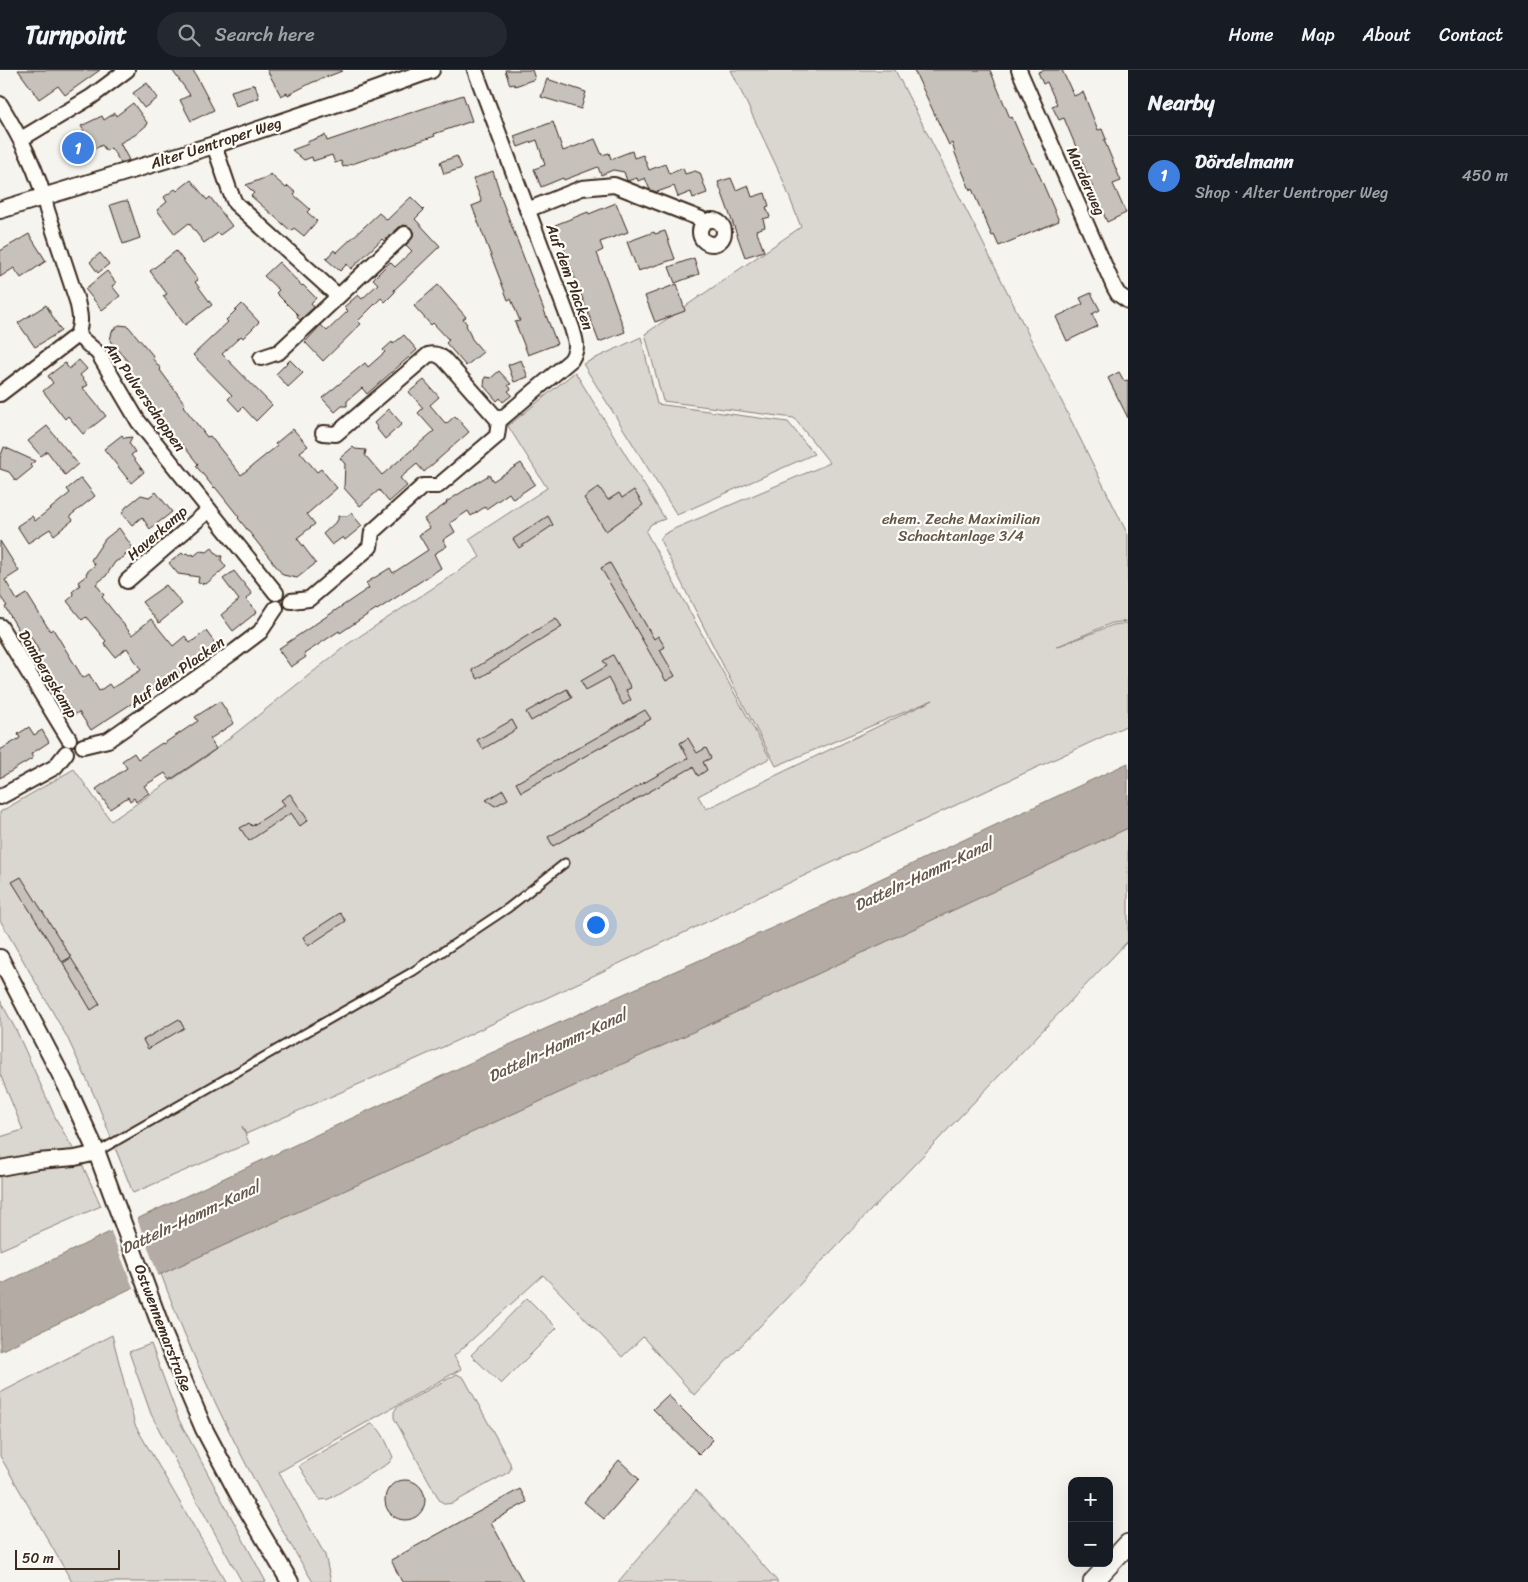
<!DOCTYPE html>
<meta charset="utf-8">
<style>
body{margin:0;font-family:Sriracha,sans-serif;background:#242831;color:#f1f3f6}
.controls{position:absolute;right:15px;bottom:15px;display:grid;overflow:hidden;border-radius:10px;box-shadow:0 5px 20px #0002}
.controls button{width:45px;height:45px;display:grid;place-items:center;padding:0;border:0;border-bottom:1px solid #363941;background:#171b24;color:#f1f3f6;font:25px sans-serif}
.scale{position:absolute;left:15px;bottom:12px;width:105px;box-sizing:border-box;padding-left:5px;border:2px solid #3b2a1e;border-top:0;font-size:14px;line-height:18px;white-space:nowrap;color:#3b2a1e;-webkit-text-stroke:4px #fdfcf7;paint-order:stroke}
.you{position:absolute;left:595px;top:854px;width:18px;height:18px;margin:-12px;border:4px solid #fff;border-radius:50%;background:#1a73e8;box-shadow:0 0 0 8px #1a73e833}
.badge{display:grid;place-items:center;width:32px;height:32px;border-radius:50%;background:#8c9099;color:#fff;font-size:16px;font-weight:700}
.pin{position:absolute;translate:-50% -50%;border:2px solid #fff;box-shadow:0 1px 5px #0006}
.list{margin:0;padding:0;list-style:none}
h2{display:flex;justify-content:space-between;align-items:center;height:65px;margin:0;padding:0 20px;font-size:21px}
h2 small{font-size:16px;font-weight:400;color:#9ea1a6}
.list li{display:grid;grid-template-columns:32px 1fr auto;gap:15px;align-items:center;box-sizing:border-box;height:80px;padding:0 20px;border-top:1px solid #363941}
.list b{display:block;font-size:19px;white-space:nowrap}
.list p{margin:0;font-size:16px;white-space:nowrap;color:#9ea1a6}
.list em{font-size:16px;font-style:normal;color:#9ea1a6}
.icon{flex:none;width:28px;height:28px;fill:none;stroke:currentColor;stroke-width:2;stroke-linecap:round;stroke-linejoin:round}
.map{position:relative;flex:none;width:1128px;height:1512px;overflow:hidden}
header{display:flex;align-items:center;gap:30px;box-sizing:border-box;height:70px;padding:0 25px;background:#171b24;border-bottom:1px solid #363941}
header strong{font-size:24px}
nav{display:flex;gap:28px;margin-inline-start:auto;font-size:18px}
.search{width:350px;height:45px;background:#242831;display:flex;align-items:center;gap:12px;box-sizing:border-box;padding:0 18px;border-radius:28px;color:#9ea1a6;font-size:19px}
main{display:flex}
aside{flex:1;background:#171b24}
.map>svg:first-child{display:block}
.green{fill:#dad6d0;stroke:#8a8077}
.water{fill:#b4aca4;stroke:#84786e}
.pier{fill:#f5f4ee}
.building{fill:#c7c1bb;stroke:#3b2a1e}
.lines{fill:none;stroke-linecap:round;stroke-linejoin:round}
.service-casing{stroke:#3b2a1e;stroke-width:11}
.minor-casing{stroke:#3b2a1e;stroke-width:18}
.tertiary-casing{stroke:#3b2a1e;stroke-width:20}
.secondary-casing{stroke:#3b2a1e;stroke-width:22}
.service{stroke:#fdfcf7;stroke-width:7}
.minor{stroke:#fdfcf7;stroke-width:14}
.tertiary{stroke:#fdfcf7;stroke-width:16}
.secondary{stroke:#fdfcf7;stroke-width:19}
.labels{text-anchor:middle;stroke-width:4.5;stroke-linejoin:round;paint-order:stroke}
.street-label{font-size:15px;fill:#3b2a1e;stroke:#fdfcf7}
.park-label{font-size:15px;fill:#63554a;stroke:#fdfcf7}
.water-label{font-size:16px;font-style:italic;fill:#65584d;stroke:#fdfcf7}
</style>
<header>
<strong>Turnpoint</strong>
<div class="search"><svg class="icon" aria-label="search" viewBox="0 0 24 24"><circle cx="10" cy="10" r="6"/><path d="M15 15l6 6"/></svg>Search here</div>
<nav><a>Home</a><a>Map</a><a>About</a><a>Contact</a></nav>
</header>
<main>
<div class="map">
<svg width="1128" height="1512" viewBox="0 0 1128 1512">
<rect width="100%" height="100%" fill="#f5f4ee"/>
<filter id="ink" filterUnits="userSpaceOnUse"><feTurbulence type="fractalNoise" baseFrequency=".02" numOctaves="2"/><feDisplacementMap in="SourceGraphic" scale="10" xChannelSelector="R" yChannelSelector="G"/><feConvolveMatrix kernelMatrix="1 2 1 2 8 2 1 2 1" color-interpolation-filters="sRGB"/></filter>
<g filter="url(#ink)">
<g class="green">
<path d="M731,0H895L982,171L1128,465V551L1112,553L1056,577L1113,555L1128,553V655L812,802L441,978L246,1064L242,1056L249,1073L133,1123L95,1027L67,967L0,850V742L74,699L111,751L207,686L348,574L480,487L469,469L547,418L508,356L575,302L665,449L651,454L646,462L770,688L698,726L706,739L933,630L776,696L735,619L660,470L663,465L676,458L830,393L794,348L663,331L645,264L801,157L782,108Z"/>
<path d="M641,267L657,334L788,352L814,384L677,445L583,294Z"/>
<path d="M1128,758V871L694,1325L643,1267L622,1287L543,1205L454,1286L461,1299L279,1402L325,1485L331,1512H313C253,1414 201,1312 161,1204L730,945Z"/>
<path d="M0,930L17,962L56,1049L83,1096L101,1136L0,1180V1067L23,1060L0,1004Z"/>
<path d="M527,1228L557,1258L501,1314L471,1285Z"/>
<path d="M112,1265L135,1355L226,1512H72L0,1386V1323Z"/>
<path d="M151,1274L179,1350L266,1512H242L182,1404L151,1344L129,1282Z"/>
<path d="M457,1304L464,1308L510,1393L511,1398L509,1402L453,1433L446,1434L440,1431L394,1348V1342L397,1337Z"/>
<path d="M371,1354C382,1357 388,1377 393,1387L389,1393L329,1429L320,1430L299,1396L303,1393Z"/>
<path d="M696,1420L778,1512H618Z"/>
</g>
<path class="water" d="M1128,693V758L730,945L161,1204L0,1281V1215L139,1148L491,983L846,825Z"/>
<path class="pier" d="M136,1146L159,1207L134,1220L110,1159Z"/>
<g class="building">
<path d="M18,0H100L65,25L58,16L39,29Z"/>
<path d="M172,0H193L214,40L191,51L180,30L190,25Z"/>
<path d="M267,0H342V1L311,13L288,25L287,23L281,26Z"/>
<path d="M505,0H532L535,9L515,16L514,14L510,15Z"/>
<path d="M914,0H990L1010,48L1012,47L1032,93H1034L1059,151L999,176L994,165L992,166L972,119L970,120L955,83L952,73L949,75Z"/>
<path d="M1045,0H1062L1074,26L1083,22L1098,60L1102,59L1106,69L1104,70L1121,111L1113,114L1126,143L1107,152L1064,48L1059,50L1052,36L1057,34L1047,12L1043,14L1038,2Z"/>
<path d="M547,9L586,22L581,39L541,27Z"/>
<path d="M147,13L158,28L144,38L133,23Z"/>
<path d="M255,14L259,28L236,36L231,21Z"/>
<path d="M463,25L472,51L434,64L435,66L343,97L341,91L335,93L332,85L313,91L312,87L304,90L292,80L308,74L307,72L325,65L327,71Z"/>
<path d="M133,33L148,54L135,65L120,73L129,90L121,93L111,78L106,81L102,75L80,87L71,69L84,61L81,56L102,46L104,50L115,43L116,46Z"/>
<path d="M553,52L563,81L595,69L602,85L609,83L611,89L632,81L634,88L643,85L649,100L665,94L669,104L683,98L685,104L695,101L700,103L707,123L693,128L691,122L678,127L674,116L657,122L650,120L645,108L638,111L637,108L627,111L624,102L613,100L601,105L598,97L564,110L563,108L541,117L534,99L545,95L537,70L518,77L514,66Z"/>
<path d="M457,86L462,98L444,104L440,92Z"/>
<path d="M493,101L500,123H499L557,274L528,285L515,252L520,251L511,229L508,230L472,136L482,132L473,109Z"/>
<path d="M270,104L286,118L288,116L296,123L294,125L310,139L307,142L317,151L304,166L294,158L291,161L251,126L254,123L246,115L267,107Z"/>
<path d="M731,108L736,120L748,115L752,127L765,123L769,136L766,137L770,147L763,149L765,157L756,160L764,181L745,187L718,112Z"/>
<path d="M191,110L207,130L210,127L232,156L220,165L218,163L204,173L189,153L175,164L157,140L167,132L164,127L175,119L177,121Z"/>
<path d="M411,127L424,140L415,149L440,176L394,220L395,222L385,232L381,228L358,251L361,254L323,291L305,272L321,255L327,261L348,241L344,237L358,225L362,229L378,214L373,209L390,192L395,197L412,181L406,175L413,167V162L408,156L404,155L399,157L384,171L382,169L351,199L347,194L340,201L326,189L334,180L336,183L379,143L387,150Z"/>
<path d="M123,131H128L140,168L123,174L110,135Z"/>
<path d="M616,133L628,162L600,172L603,180L597,183L625,262L599,272L555,155L588,142L589,144Z"/>
<path d="M665,161L675,189L638,201L627,172L654,162L655,164Z"/>
<path d="M29,164L46,191L21,208L14,198L0,207V181Z"/>
<path d="M176,181L198,210L195,212L212,235L185,255L163,226L167,224L150,201Z"/>
<path d="M100,183L109,194L98,203L90,192Z"/>
<path d="M694,188L699,204L675,213L669,197Z"/>
<path d="M279,192L302,216L303,215L316,228L311,233L314,237L300,250L297,247L298,245L276,223L279,220L264,206Z"/>
<path d="M107,201L116,213L112,216L120,226L102,240L85,219Z"/>
<path d="M677,214L685,241L655,252L645,226Z"/>
<path d="M438,215L466,247L463,249L467,254L466,255L472,269L483,282L466,296L446,273L449,270L433,253L431,255L414,236Z"/>
<path d="M1091,223L1100,240L1092,244L1098,256L1067,271L1056,247L1083,234L1080,228Z"/>
<path d="M242,234L259,252L243,268L241,266L222,284L272,335L256,351L243,337L239,341L228,329L232,325L193,285L228,252L226,250Z"/>
<path d="M46,235L61,261L35,277L18,253Z"/>
<path d="M119,255L128,256L150,282L154,287L152,288L161,299L160,300L185,334L183,336L207,367L210,366L241,405L277,376L275,374L293,359L308,376L300,382L317,402L321,399L337,418L307,444L315,454L297,468L316,493L297,508L283,505L238,448L239,447L215,417L214,418L201,402L196,396L198,394L182,374L180,376L147,334L141,324L142,323L131,308L132,307L124,297L129,293L110,271L112,261Z"/>
<path d="M404,265L417,280L367,324L362,318L347,331V336H342L335,342L322,328L365,293L368,297L385,282L383,280L392,272L393,274Z"/>
<path d="M79,290L87,299L80,305L88,315L83,318L106,346L83,364L68,346L65,349L43,321L53,313L48,306L65,293L69,299Z"/>
<path d="M290,290L303,303L288,317L276,304Z"/>
<path d="M521,290L528,307L514,312L508,295Z"/>
<path d="M499,301L511,314L508,315L511,319L508,321L512,325L503,332L500,328L497,331L484,316L485,307L491,308Z"/>
<path d="M1119,302L1124,311L1128,310V348L1108,308Z"/>
<path d="M424,310L439,327L430,335L446,354L455,346L469,362L424,402L417,394L400,408L407,416L389,432L379,420L360,436L344,418L345,394L340,388L353,377L355,379L366,380L365,385L382,405L434,361L418,343L423,338L409,322Z"/>
<path d="M389,339L402,354L385,369L377,359L378,358L374,353Z"/>
<path d="M47,356L78,394L65,405L47,381L41,386L28,371Z"/>
<path d="M122,365L124,368L132,367L129,373L135,382L131,385L144,402L131,413L104,379Z"/>
<path d="M4,377L35,391L30,395L32,398L16,411L9,402L0,399V388Z"/>
<path d="M521,393L535,414L513,429L509,423L486,439L485,437L471,446L468,441L450,453L455,462L443,470L447,476L434,484L441,498L377,540L376,539L340,563L339,561L304,584L306,587L291,597L278,579L369,518L366,513L390,498L393,503L428,480L419,465L430,458L424,449L447,433L446,432L489,405L493,411Z"/>
<path d="M81,408L95,426L70,446L73,450L54,465L50,459L28,473L17,456L32,446L35,451L70,423L67,419Z"/>
<path d="M599,417L608,430L619,423L622,428L634,420L643,435L606,461L584,428Z"/>
<path d="M156,422L172,442L150,459L142,447L132,455L122,443L126,437L141,425L149,427Z"/>
<path d="M351,443L362,456L345,470L343,467L332,475L323,464L338,450V446H347Z"/>
<path d="M548,446L553,455L519,478L513,469Z"/>
<path d="M119,458L133,478L128,481L124,487L115,492L106,506L96,514L104,525L102,527L132,565L151,549L173,576L185,566L190,573L206,561L217,576L197,591L91,660L79,642L74,645L58,620L57,621L35,583L39,581L28,562L22,566L5,537L7,536L0,526V471L19,501L5,510L17,530L27,524L50,561L53,559L83,608L89,604L99,621L109,614L112,618L141,600L127,578L115,587L104,573L106,571L86,547L82,550L67,531L74,525L72,522L80,515L78,512L87,505L86,503L95,495L91,490L105,469Z"/>
<path d="M212,478L218,486H222L221,490L226,497L206,514L198,513L199,507L178,504L169,493L182,483L184,485L186,483L191,485L193,484L194,486L200,481L207,482Z"/>
<path d="M610,493L654,569L658,566L665,577L660,580L675,606L666,611L601,498Z"/>
<path d="M234,501L252,524L246,529L257,542L233,561L221,545L239,530L223,509Z"/>
<path d="M166,515L182,534L159,553L142,532Z"/>
<path d="M556,548L562,557L478,609L472,600Z"/>
<path d="M613,585L631,618L626,620L631,630L623,635L608,608L586,620L581,611L607,596L603,591Z"/>
<path d="M567,619L572,628L531,651L526,642Z"/>
<path d="M220,631L234,653L210,669L216,679L170,710L165,703L144,716L149,723L136,732L134,728L130,731L128,727L110,739L96,719L127,698L122,691L134,683L138,689L162,673L163,674L198,651L195,647Z"/>
<path d="M645,640L651,649L521,722L516,713Z"/>
<path d="M512,650L517,659L483,679L477,670Z"/>
<path d="M29,657L34,665L42,660L49,672L31,684L33,688L0,708V680L20,668L18,664Z"/>
<path d="M688,668L697,683L706,678L711,688L703,692L707,700L698,706L693,697L553,776L548,767L688,688L680,673Z"/>
<path d="M503,720L508,729L495,736L486,730Z"/>
<path d="M290,724L308,750L300,756L291,743L249,771L240,758L249,753L252,756L285,735L281,730Z"/>
<path d="M21,807L71,887L62,892L12,812Z"/>
<path d="M340,843L346,851L308,876L303,867Z"/>
<path d="M71,888L100,934L91,940L63,893Z"/>
<path d="M179,949L184,958L148,979L143,970Z"/>
<path d="M668,1325L713,1370L699,1384L653,1339Z"/>
<path d="M619,1390L639,1409L604,1449L584,1432Z"/>
<circle cx="405" cy="1430" r="20"/>
<path d="M520,1419L527,1432L491,1452L523,1512H402L391,1490Z"/>
</g>
<g class="lines">
<g class="service-casing">
<path id="service" d="M97,1082L412,902L508,838L565,793"/>
</g>
<g class="minor-casing">
<g id="minor">
<path d="M1019,0L1114,217L1118,224L1128,231"/>
<path d="M0,34C20,67 39,102 47,140L77,231C80,244 82,253 77,265L0,324"/>
<path d="M21,69L91,27L127,0"/>
<path d="M214,75L229,119L235,133L338,226"/>
<path d="M527,140L582,118L614,115L701,149L703,153"/>
<circle cx="712" cy="162" r="12"/>
<path d="M77,265L98,283L138,351L276,523"/>
<path d="M261,288L279,282L405,164"/>
<path d="M323,363L336,364L428,285C435,283 439,285 444,289L499,351"/>
<path d="M127,511L209,440"/>
<path d="M291,531L309,529L370,477L372,462L423,416H438L497,366L499,351L571,290C579,277 576,272 572,258L475,0"/>
<path d="M0,556L69,669"/>
<path d="M83,676L108,670L235,581L260,562L276,538"/>
<path d="M0,727L55,697L66,683"/>
<path d="M0,1098L38,1091L75,1088L97,1083"/>
</g>
</g>
<g class="tertiary-casing">
<g id="tertiary">
<path d="M0,140L214,75L350,29L431,0"/>
<path d="M0,888L66,1015L97,1083L164,1265L204,1359L241,1429L290,1512"/>
</g>
</g>
<g class="secondary-casing">
<path id="secondary" d="M1093,1512L1128,1474"/>
</g>
<use href="#service" class="service"/>
<use href="#minor" class="minor"/>
<use href="#tertiary" class="tertiary"/>
<use href="#secondary" class="secondary"/>
</g>
</g>
<g class="labels">
<g class="street-label">
<text transform="translate(216 73) rotate(-18)" y="5">Alter Uentroper Weg</text>
<text transform="translate(1086 111) rotate(66)" y="5">Marderweg</text>
<text transform="translate(570 207) rotate(70)" y="5">Auf dem Placken</text>
<text transform="translate(145 327) rotate(55)" y="5">Am Pulverschoppen</text>
<text transform="translate(157 463) rotate(-41)" y="5">Haverkamp</text>
<text transform="translate(177 602) rotate(-35)" y="5">Auf dem Placken</text>
<text transform="translate(48 604) rotate(59)" y="5">Dambergskamp</text>
<text transform="translate(163 1258) rotate(69)" y="5">Ostwennemarstraße</text>
</g>
<g class="park-label">
<text x="961" y="454">ehem. Zeche Maximilian<tspan x="961" dy="17">Schachtanlage 3/4</tspan></text>
</g>
<g class="water-label">
<text transform="translate(923 804) rotate(-25)" y="6">Datteln-Hamm-Kanal</text>
<text transform="translate(557 975) rotate(-25)" y="6">Datteln-Hamm-Kanal</text>
<text transform="translate(190 1147) rotate(-25)" y="6">Datteln-Hamm-Kanal</text>
</g>
</g>
</svg>
<div class="controls">
<button>+</button>
<button>−</button>
</div>
<div class="scale">50 m</div>
<div class="you"></div>
<div class="pin badge" style="left:78px;top:78px;background:#3f7fe0">1</div>
</div>
<aside>
<h2>Nearby<small></small></h2>
<ul class="list">
<li><span class="badge" style="background:#3f7fe0">1</span><div><b>Dördelmann</b><p>Shop · Alter Uentroper Weg</p></div><em>450 m</em></li>
</ul>
</aside>
</main>
